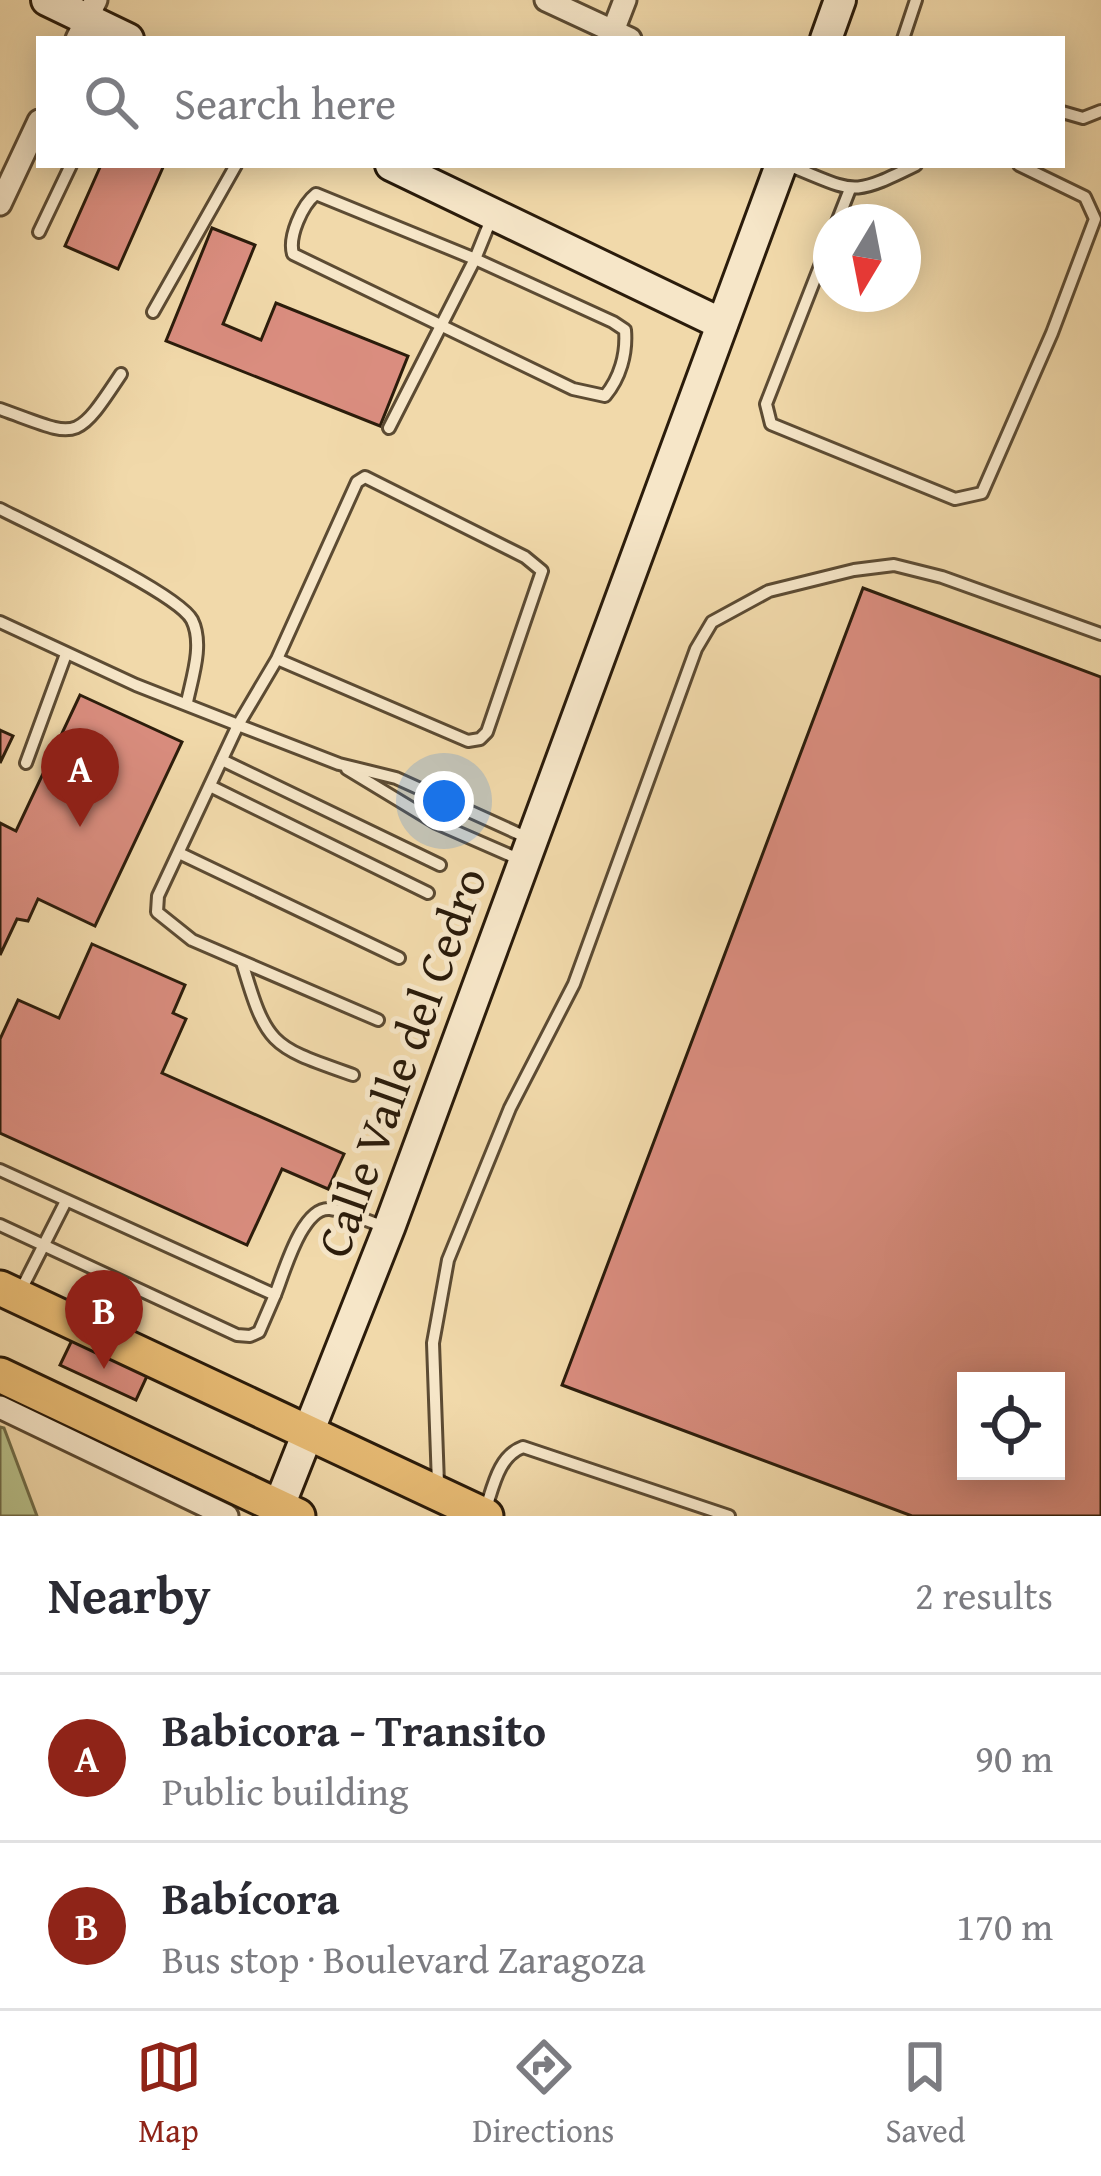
<!DOCTYPE html>
<meta charset="utf-8">
<style>
body{margin:0;font-family:"Gentium Book Plus",serif;background:#f7f7f7;color:#2b2b33}
.controls{position:absolute;right:36px;bottom:36px;display:grid;overflow:hidden;border-radius:0px;box-shadow:0 6px 30px #0003}
.controls button{width:108px;height:108px;display:grid;place-items:center;padding:0;border:0;border-bottom:3px solid #e1e1e2;background:#fff;color:#2b2b33;font:60px sans-serif}
.compass{position:absolute;left:813px;top:204px;width:108px;height:108px;border-radius:50%;background:#fff;box-shadow:0 6px 30px #0003;rotate:190deg}
.you{position:absolute;left:444px;top:801px;width:42px;height:42px;margin:-30px;border:9px solid #fff;border-radius:50%;background:#1a73e8;box-shadow:0 0 0 18px #1a73e833}
.badge{display:grid;place-items:center;width:78px;height:78px;border-radius:50%;background:#8f2418;color:#fff;font-size:39px;font-weight:700}
.pin{position:absolute;translate:-50% -99px;filter:drop-shadow(0 3px 6px #0008)}
.pin::after{content:'';position:absolute;top:63px;width:42px;height:36px;background:inherit;clip-path:polygon(0 0,100% 0,50% 100%)}
.list{margin:0;padding:0;list-style:none}
h2{display:flex;justify-content:space-between;align-items:center;height:156px;margin:0;padding:0 48px;font-size:51px}
h2 small{font-size:39px;font-weight:400;color:#7c7c81}
.list li{display:grid;grid-template-columns:78px 1fr auto;gap:36px;align-items:center;box-sizing:border-box;height:168px;padding:0 48px;border-top:3px solid #e1e1e2}
.list b{display:block;font-size:45px;white-space:nowrap}
.list p{margin:0;font-size:39px;white-space:nowrap;color:#7c7c81}
.list em{font-size:39px;font-style:normal;color:#7c7c81}
.icon{flex:none;width:66px;height:66px;fill:none;stroke:currentColor;stroke-width:2;stroke-linecap:round;stroke-linejoin:round}
.map{position:relative;flex:none;width:1101px;height:1516px;overflow:hidden}
.search{position:absolute;background:#fff;box-shadow:0 6px 30px #0003;left:36px;right:36px;top:36px;height:132px;display:flex;align-items:center;gap:30px;box-sizing:border-box;padding:0 42px;border-radius:0px;color:#7c7c81;font-size:45px}
.sheet{height:492px;background:#fff}
nav{display:flex;justify-content:space-around;align-items:center;box-sizing:border-box;height:168px;border-top:3px solid #e1e1e2;background:#fff;font-size:33px;color:#7c7c81}
nav a{display:grid;justify-items:center;gap:6px}
nav .on{color:#8f2418}
.map>svg:first-child{display:block}
.green{fill:#b8c08a;stroke:#726e4a;stroke-width:3}
.building{fill:#da8d7f;stroke:#2b1c0b;stroke-width:3;fill-rule:evenodd}
.lines{fill:none;stroke-linecap:round;stroke-linejoin:round}
.lane-casing{stroke:#5c4b33;stroke-width:16}
.street-casing{stroke:#5c4b33;stroke-width:27}
.secondary-casing{stroke:#2b1c0b;stroke-width:36}
.primary-casing{stroke:#2b1c0b;stroke-width:39}
.lane{stroke:#f6e6c8;stroke-width:10}
.street{stroke:#f6e6c8;stroke-width:21}
.secondary{stroke:#f6e6c8;stroke-width:30}
.primary{stroke:#e8bc75;stroke-width:33}
.labels{text-anchor:middle;stroke-width:10;stroke-linejoin:round;paint-order:stroke}
.street-label{font-size:48px;fill:#2b1c0b;stroke:#f6e6c8}
</style>
<div class="map">
<svg width="1101" height="1516" viewBox="0 0 1101 1516">
<rect width="100%" height="100%" fill="#f1d9aa"/>
<filter id="stains"><feTurbulence type="fractalNoise" baseFrequency=".00167" numOctaves="4"/><feColorMatrix values="0 0 0 0 .2 0 0 0 0 .09 0 0 0 0 .02 0 0 0 .5 -.17"/></filter>
<radialGradient id="worn" r=".72"><stop offset=".6" stop-color="#630" stop-opacity="0"/><stop offset="1" stop-color="#630" stop-opacity=".3"/></radialGradient>
<path class="green" d="M0,1427L4,1428L37,1516H0Z"/>
<g class="building">
<path d="M101,165H164L118,269L65,246Z"/>
<path d="M212,228L255,245L223,324L261,340L276,303L408,356L380,426L166,341Z"/>
<path d="M863,588L1101,677V1516H912L562,1385ZM966,1381H1056V1471H966Z"/>
<path d="M80,695L182,742L95,926L38,899L28,921L17,919L0,955V823L16,831Z"/>
<path d="M0,730L13,736L0,763Z"/>
<path d="M92,944L185,985L173,1013L186,1019L162,1073L344,1154L328,1189L282,1169L247,1245L0,1133V1039L18,1000L59,1018Z"/>
<path d="M73,1338L148,1374L136,1400L60,1365Z"/>
</g>
<g class="lines">
<g class="lane-casing">
<g id="lane">
<path d="M903,39L916,0"/>
<path d="M1062,112L1083,118L1101,111"/>
<path d="M788,165C856,192 849,198 916,165"/>
<path d="M316,194L475,259L613,322L625,330C627,354 620,378 605,396L573,389L293,254C288,237 302,205 316,194Z"/>
<path d="M837,222L850,189"/>
<path d="M39,232L71,165"/>
<path d="M831,238L766,404L771,424L955,499L982,493L1052,333L1095,219L1085,197L1019,165"/>
<path d="M153,312L236,165"/>
<path d="M0,409C78,437 74,445 121,374"/>
<path d="M389,428L475,259L492,217"/>
<path d="M0,509C35,527 178,593 192,620C204,644 192,678 187,702"/>
<path d="M0,622L136,685L238,725L277,659L357,482L365,477L525,557L542,571L487,732L480,739L468,741L277,659"/>
<path d="M222,760L440,865"/>
<path d="M26,763L66,654"/>
<path d="M347,769L436,823L521,860"/>
<path d="M210,786L428,893"/>
<path d="M179,853L399,958"/>
<path d="M242,962C267,1047 271,1046 353,1075"/>
<path d="M378,1020L192,940L157,912L158,896L238,725L339,764L396,778L528,838"/>
<path d="M0,1170L275,1295C284,1273 302,1206 330,1209C348,1211 368,1222 386,1227"/>
<path d="M0,1225L237,1335L250,1336L259,1332L275,1295"/>
<path d="M21,1290L65,1203"/>
<path d="M438,1484L433,1343L448,1260L510,1108L574,984L696,649L712,622L769,591L854,570L894,565L942,577L1101,634"/>
<path d="M485,1511C493,1488 498,1456 523,1447L729,1516"/>
</g>
</g>
<g class="street-casing">
<g id="street">
<path d="M546,0L630,39"/>
<path d="M613,31L625,0"/>
<path d="M77,39L96,0"/>
<path d="M0,204L39,121"/>
<path d="M0,1407L227,1516"/>
</g>
</g>
<g class="secondary-casing">
<g id="secondary">
<path d="M47,0L128,39"/>
<path d="M826,39L840,0"/>
<path d="M391,165L722,324"/>
<path d="M275,1516L389,1228L781,165"/>
</g>
</g>
<g class="primary-casing">
<g id="primary">
<path d="M0,1288L486,1516"/>
<path d="M0,1375L298,1516"/>
</g>
</g>
<use href="#lane" class="lane"/>
<use href="#street" class="street"/>
<use href="#secondary" class="secondary"/>
<use href="#primary" class="primary"/>
</g>
<g class="labels">
<g class="street-label">
<text transform="translate(401 1062) rotate(-70)" y="17">Calle Valle del Cedro</text>
</g>
</g>
<rect width="100%" height="100%" filter="url(#stains)"/>
<rect width="100%" height="100%" fill="url(#worn)"/>
</svg>
<div class="controls">
<button><svg class="icon" aria-label="locate" viewBox="0 0 24 24"><circle cx="12" cy="12" r="6"/><path d="M12 2v4M12 18v4M2 12h4M18 12h4"/></svg></button>
</div>
<svg class="compass" viewBox="-18 -18 36 36"><path d="M0-13l5 13h-10z" fill="#e53935"/><path d="M0 13l5-13h-10z" fill="#7c7c81"/></svg>
<div class="you"></div>
<div class="pin badge" style="left:80px;top:827px">A</div>
<div class="pin badge" style="left:104px;top:1369px">B</div>
<div class="search"><svg class="icon" aria-label="search" viewBox="0 0 24 24"><circle cx="10" cy="10" r="6"/><path d="M15 15l6 6"/></svg>Search here</div>
</div>
<section class="sheet">
<h2>Nearby<small>2 results</small></h2>
<ul class="list">
<li><span class="badge">A</span><div><b>Babicora - Transito</b><p>Public building</p></div><em>90 m</em></li>
<li><span class="badge">B</span><div><b>Babícora</b><p>Bus stop · Boulevard Zaragoza</p></div><em>170 m</em></li>
</ul>
</section>
<nav>
<a class="on"><svg class="icon" aria-label="map" viewBox="0 0 24 24"><path d="M3 6l6-2 6 2 6-2v14l-6 2-6-2-6 2zM9 4v14M15 6v14"/></svg>Map</a>
<a><svg class="icon" aria-label="directions" viewBox="0 0 24 24"><path d="M12 3l9 9-9 9-9-9zM9 14v-3h6M13 9l2 2-2 2"/></svg>Directions</a>
<a><svg class="icon" aria-label="saved" viewBox="0 0 24 24"><path d="M7 4h10v16l-5-4-5 4z"/></svg>Saved</a>
</nav>
